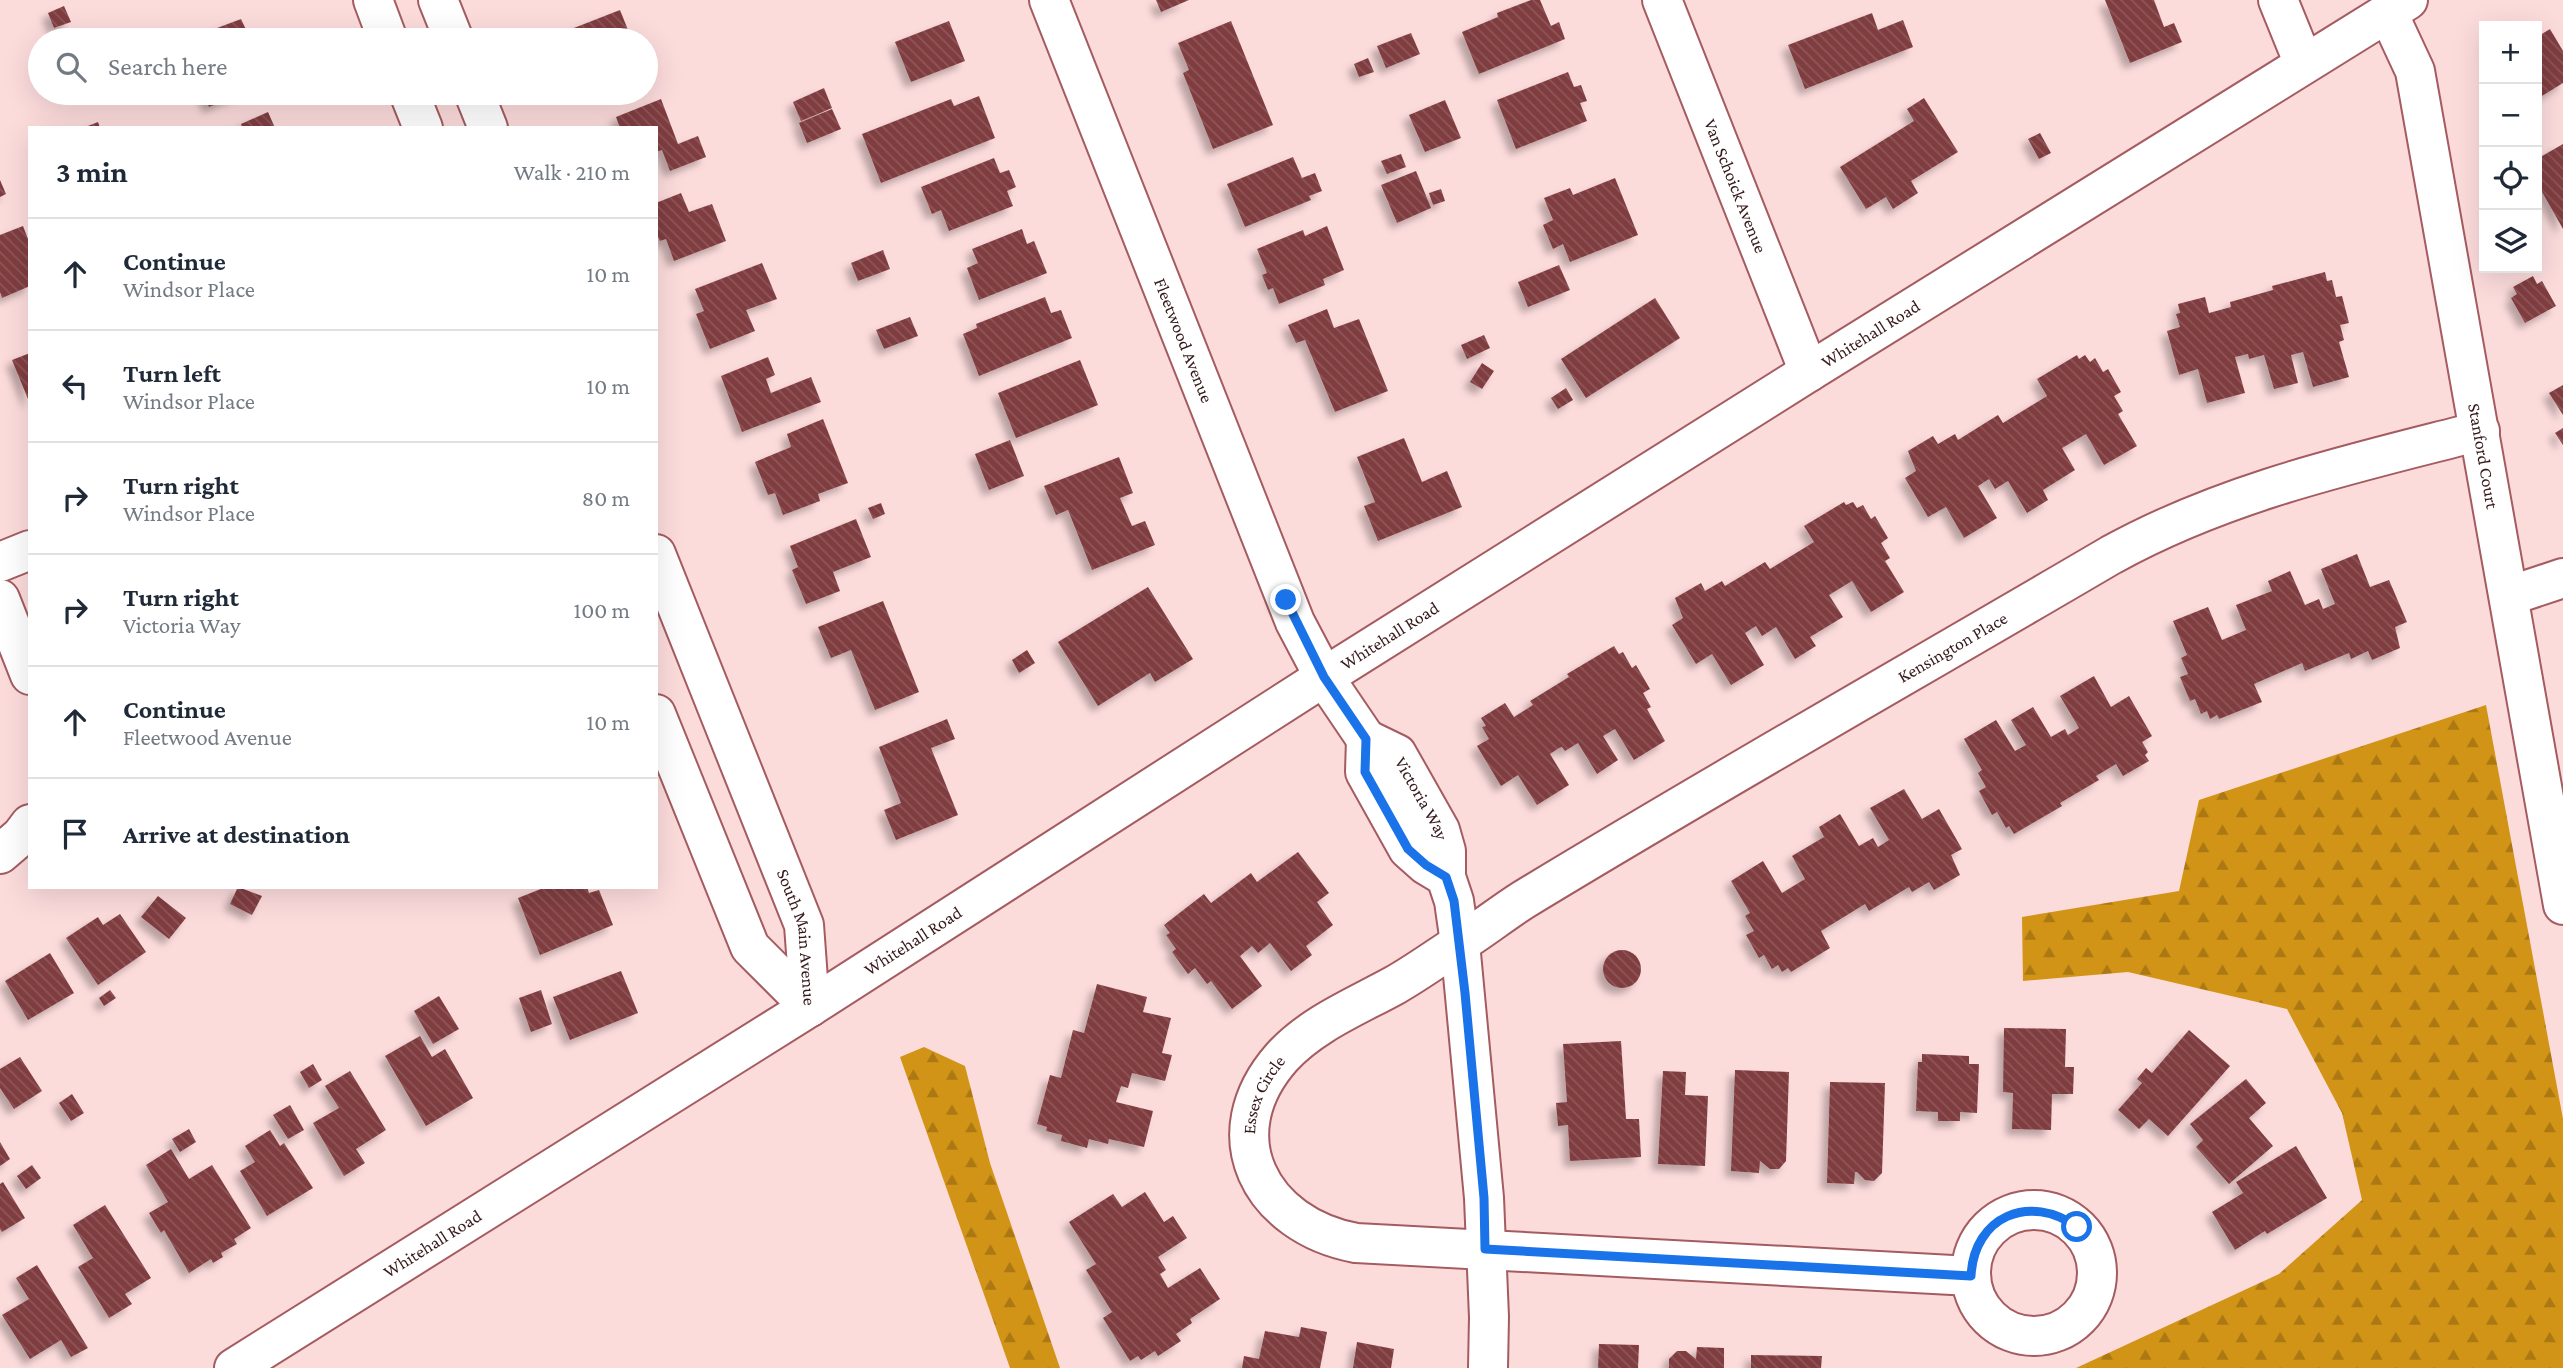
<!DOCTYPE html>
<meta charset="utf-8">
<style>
body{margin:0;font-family:"Crimson Pro",serif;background:#f6f6f7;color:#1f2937}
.controls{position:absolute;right:21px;top:21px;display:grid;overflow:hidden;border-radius:0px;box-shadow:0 7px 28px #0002}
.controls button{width:63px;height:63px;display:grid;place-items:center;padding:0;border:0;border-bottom:2px solid #e0e1e3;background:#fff;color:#1f2937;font:35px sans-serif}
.stop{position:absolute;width:21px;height:21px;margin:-16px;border:5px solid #1a73e8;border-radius:50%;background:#fff}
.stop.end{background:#1a73e8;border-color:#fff;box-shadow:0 2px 7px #0008}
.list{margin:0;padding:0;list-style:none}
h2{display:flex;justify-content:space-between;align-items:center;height:91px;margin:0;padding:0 28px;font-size:30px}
h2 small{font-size:23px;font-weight:400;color:#747a83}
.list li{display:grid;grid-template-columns:46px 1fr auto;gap:21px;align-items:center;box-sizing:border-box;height:112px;padding:0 28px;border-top:2px solid #e0e1e3}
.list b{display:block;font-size:26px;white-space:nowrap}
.list p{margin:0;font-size:23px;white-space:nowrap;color:#747a83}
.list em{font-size:23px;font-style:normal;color:#747a83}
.icon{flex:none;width:38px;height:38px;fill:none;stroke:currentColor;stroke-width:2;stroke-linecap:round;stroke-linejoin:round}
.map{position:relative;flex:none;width:2563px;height:1368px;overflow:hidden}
.search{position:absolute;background:#fff;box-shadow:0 7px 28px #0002;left:28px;top:28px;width:630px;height:77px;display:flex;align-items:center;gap:18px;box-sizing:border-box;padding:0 24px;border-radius:38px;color:#747a83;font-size:26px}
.panel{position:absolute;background:#fff;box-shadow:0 7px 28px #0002;left:28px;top:126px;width:630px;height:763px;border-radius:0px}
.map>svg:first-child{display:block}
.forest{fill:url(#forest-firs)}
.building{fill:url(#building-back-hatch);filter:url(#shadow)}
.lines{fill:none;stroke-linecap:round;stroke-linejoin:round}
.minor-casing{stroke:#a45c60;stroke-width:42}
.minor{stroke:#fff;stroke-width:38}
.route{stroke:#1a73e8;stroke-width:9}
.labels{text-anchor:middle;stroke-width:7;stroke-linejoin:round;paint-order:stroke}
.street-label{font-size:18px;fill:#36191b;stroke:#feecec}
</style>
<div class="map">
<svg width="2563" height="1368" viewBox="0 0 2563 1368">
<defs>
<pattern id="forest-firs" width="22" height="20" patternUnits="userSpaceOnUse" patternTransform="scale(1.75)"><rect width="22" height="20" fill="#d29416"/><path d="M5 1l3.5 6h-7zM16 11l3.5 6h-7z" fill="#ab7813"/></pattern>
<pattern id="building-back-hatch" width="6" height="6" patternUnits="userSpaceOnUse" patternTransform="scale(1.75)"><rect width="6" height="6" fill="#803d41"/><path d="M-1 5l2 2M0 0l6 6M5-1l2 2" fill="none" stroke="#8d5659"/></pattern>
<filter id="shadow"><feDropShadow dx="-6" dy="6" stdDeviation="3.5" flood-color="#0004"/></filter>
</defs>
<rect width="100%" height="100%" fill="#fcdbdb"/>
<g class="forest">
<path d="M2486,705L2563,1119V1368H2076L2279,1274L2362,1200L2342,1113L2287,1009L2128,972L2023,981L2022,917L2179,891L2199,800Z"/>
<path d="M924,1047L965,1066L990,1163L1060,1368H1010L900,1057Z"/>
</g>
<g class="building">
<path d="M1156,0H1189L1161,12Z"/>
<path d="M1531,0H1540L1551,26L1559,22L1565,39L1479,74L1462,32L1498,17L1497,13Z"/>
<path d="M2105,0H2154L2164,27L2174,23L2182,42L2130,63Z"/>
<path d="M64,6L71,22L54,28L48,13Z"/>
<path d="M620,10L632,40H578L574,28Z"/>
<path d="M1872,13L1878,30L1903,20L1913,47L1805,89L1788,45Z"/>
<path d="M241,19L251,40H207L204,33Z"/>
<path d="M949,21L965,61L911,82L895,42Z"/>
<path d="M1231,21L1273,125L1213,149L1183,73L1189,70L1178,43Z"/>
<path d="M2550,29L2563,51V83L2537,99V37Z"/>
<path d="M1411,33L1420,54L1386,68L1377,46Z"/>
<path d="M1368,58L1374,72L1359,77L1354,64Z"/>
<path d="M1568,72L1574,87L1581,85L1587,101L1580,103L1587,121L1516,149L1497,100Z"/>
<path d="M824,88L832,108L801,121L793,102Z"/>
<path d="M203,93H243L209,107Z"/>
<path d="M979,96L995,138L881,183L862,134L951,99L954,106Z"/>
<path d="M1924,98L1958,152L1911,181L1918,193L1893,209L1886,197L1866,209L1840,167L1914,121L1907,109Z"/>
<path d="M661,99L678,144L698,136L706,157L670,171L662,150L656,152V128H620L616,117Z"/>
<path d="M1445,100L1461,138L1425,152L1409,115Z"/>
<path d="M832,109L841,129L807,143L799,123Z"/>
<path d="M268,112L275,128H242L241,124Z"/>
<path d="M98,122L100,128H83Z"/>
<path d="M2040,133L2051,153L2039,159L2028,139Z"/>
<path d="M2563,144V229L2537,183V159Z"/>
<path d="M1401,154L1406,167L1387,174L1381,161Z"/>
<path d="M1293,157L1302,178L1315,173L1322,191L1309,196L1311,200L1245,227L1227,184Z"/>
<path d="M994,158L1000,173L1009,170L1016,187L1007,191L1013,206L949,231L941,210L932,214L921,187Z"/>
<path d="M1416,171L1431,208L1397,223L1381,185Z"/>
<path d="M1615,178L1638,235L1570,262L1563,244L1553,249L1543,225L1553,220L1544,198L1570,188L1573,195Z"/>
<path d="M0,180L6,194L0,197Z"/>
<path d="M1441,189L1445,201L1433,205L1429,193Z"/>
<path d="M681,193L689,212L712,204L726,241L674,261L666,239L660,241L656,233V203Z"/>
<path d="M23,226L30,244V286L2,298L0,292V235Z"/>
<path d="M1327,226L1344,270L1323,279L1325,285L1279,304L1273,288L1268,290L1262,275L1267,273L1257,249L1303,230L1305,236Z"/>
<path d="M1022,229L1027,244L1034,241L1047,273L979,300L967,268L978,263L972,249Z"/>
<path d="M883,250L890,269L858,281L851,263Z"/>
<path d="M762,263L777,299L746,310L755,331L710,349L696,314L704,311L695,289Z"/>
<path d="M1559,265L1570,290L1528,307L1518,282Z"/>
<path d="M2325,272L2327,281L2332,280L2336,297L2342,296L2349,323L2340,325L2344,340L2339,342L2349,377L2313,387L2303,352L2291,355L2298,383L2274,389L2264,355L2249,359L2248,354L2235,357L2245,393L2207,403L2198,369L2179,375L2167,331L2180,327L2176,314L2180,313L2178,304L2205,297L2209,313L2231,307L2230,302L2273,290L2272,286Z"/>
<path d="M2533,276L2537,284L2542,281L2556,306L2525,323L2511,298L2517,294L2513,287Z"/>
<path d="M1045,297L1051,313L1061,310L1072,338L979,376L963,334L977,328L976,324Z"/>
<path d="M1655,298L1680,338L1586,398L1561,359Z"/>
<path d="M1327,309L1334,328L1359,319L1388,391L1335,412L1305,340L1296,343L1288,325Z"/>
<path d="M910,317L918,336L884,349L876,330Z"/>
<path d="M1484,335L1490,348L1467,359L1461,345Z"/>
<path d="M30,353V404L12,360Z"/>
<path d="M2077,355L2079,359L2085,355L2090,362L2095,358L2103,372L2108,369L2121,392L2114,396L2123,411L2118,414L2137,446L2104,465L2086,434L2062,448L2075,470L2043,490L2048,500L2027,513L2008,481L1995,489L1989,479L1978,486L1997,518L1964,538L1946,507L1928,517L1905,478L1916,471L1908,451L1933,436L1938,444L1955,434L1958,440L1998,415L2003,423L2047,396L2037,379Z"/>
<path d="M768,357L775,375L766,379L771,393L811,377L821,402L742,432L721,376Z"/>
<path d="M1080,360L1098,405L1016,438L998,393Z"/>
<path d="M1482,363L1494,371L1482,389L1470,382Z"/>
<path d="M2563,385V415L2549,393Z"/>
<path d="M1566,388L1573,400L1558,409L1551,398Z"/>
<path d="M823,419L848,483L818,494L820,501L783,515L775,493L768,495L755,462L791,447L787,434Z"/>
<path d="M2563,428V445L2555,433Z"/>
<path d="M1404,438L1422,482L1447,471L1462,507L1378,541L1364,506L1375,502L1357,457Z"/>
<path d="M1010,440L1024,476L989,490L975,454Z"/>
<path d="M1119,457L1133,493L1120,498L1132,526L1145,521L1155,545L1092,570L1068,510L1056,515L1044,486Z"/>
<path d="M1844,502L1846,505L1853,502L1857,508L1863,505L1871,519L1875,516L1888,538L1881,543L1890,558L1885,561L1904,592L1871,612L1852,581L1829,595L1843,617L1810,637L1816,646L1795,659L1776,627L1762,636L1756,626L1745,633L1764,665L1731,685L1712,654L1696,664L1672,625L1683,618L1675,598L1701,583L1705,591L1722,581L1725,586L1765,562L1770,569L1814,542L1804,526Z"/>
<path d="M881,503L885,514L873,519L868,508Z"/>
<path d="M856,519L871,557L833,572L840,591L806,604L792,570L798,567L790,546Z"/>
<path d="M2357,554L2370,587L2389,580L2407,622L2395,627L2400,648L2372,660L2368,651L2351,659L2349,653L2305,671L2302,663L2254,684L2262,702L2219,719L2217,715L2210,719L2207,711L2201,714L2195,699L2190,701L2180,677L2188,674L2181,658L2187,655L2173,621L2208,607L2222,640L2246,630L2236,605L2272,591L2268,581L2290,571L2305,605L2319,599L2323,609L2335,604L2321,569Z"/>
<path d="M1148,587L1193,659L1155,682L1150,673L1098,706L1058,642Z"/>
<path d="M883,601L919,692L875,710L851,650L831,658L818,627Z"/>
<path d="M1614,646L1619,654L1623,652L1632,668L1636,665L1650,689L1643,693L1651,707L1647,709L1665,741L1634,760L1615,729L1603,736L1618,760L1597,774L1578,743L1565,751L1562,747L1559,748L1550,754L1569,785L1537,805L1518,775L1501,786L1477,746L1489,739L1482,727L1486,726L1481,718L1505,703L1514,717L1533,705L1530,701L1569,677L1567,674Z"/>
<path d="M1027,650L1035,663L1019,673L1012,660Z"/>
<path d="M2094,676L2111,707L2129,696L2152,736L2142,742L2148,752L2145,755L2149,761L2123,776L2116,764L2096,776L2099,780L2060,803L2062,806L2014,834L2009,826L2006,828L1997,812L1992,815L1979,791L1986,787L1978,773L1982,770L1964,739L1996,720L2015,751L2026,745L2011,720L2033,707L2051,737L2065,729L2068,735L2079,728L2060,696Z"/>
<path d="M947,719L955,739L931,748L958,815L896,840L884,810L901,803L879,747Z"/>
<path d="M1904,789L1922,819L1939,809L1962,849L1951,855L1960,875L1934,890L1929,882L1912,892L1909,887L1869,911L1865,904L1821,931L1830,948L1791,972L1788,968L1782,972L1778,965L1772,969L1764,955L1759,958L1746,935L1754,931L1745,916L1750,913L1731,881L1763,861L1782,893L1805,879L1792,856L1824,837L1819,827L1840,814L1859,846L1873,838L1878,847L1889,840L1870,808Z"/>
<path d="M1298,852L1329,893L1317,902L1333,925L1306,946L1312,955L1291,971L1270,943L1258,953L1252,946L1240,956L1262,986L1232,1009L1211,981L1207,984L1195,968L1188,974L1172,952L1176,949L1166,935L1170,933L1164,925L1204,894L1211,903L1251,873L1257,882Z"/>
<path d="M238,887L262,896L252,915L230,904Z"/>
<path d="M546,887H587L589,893L599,890L613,925L540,955L518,898Z"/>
<path d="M158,896L186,918L169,939L141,917Z"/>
<path d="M120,914L146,952L98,985L66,938L98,917L103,925Z"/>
<circle cx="1622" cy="969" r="19"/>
<path d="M50,953L74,993L28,1020L5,981Z"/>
<path d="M621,971L638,1013L570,1040L553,997Z"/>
<path d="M1097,984L1147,997L1143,1012L1171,1018L1162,1053L1172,1055L1165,1081L1132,1073L1128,1088L1121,1086L1116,1102L1153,1111L1144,1147L1109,1139L1108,1144L1089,1139L1087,1148L1061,1141L1062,1135L1046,1131L1047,1127L1037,1124L1050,1075L1061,1078L1073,1030L1084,1033Z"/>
<path d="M110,990L116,998L104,1006L99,998Z"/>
<path d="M541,990L552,1024L531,1032L519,998Z"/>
<path d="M439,996L459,1029L433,1044L414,1011Z"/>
<path d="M2004,1028L2066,1029L2065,1067H2074L2073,1094H2052L2051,1130L2012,1129L2013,1093L2003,1092Z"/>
<path d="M2189,1030L2230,1066L2168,1136L2149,1119L2139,1129L2118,1110L2142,1083L2137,1079L2146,1068L2152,1073Z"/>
<path d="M420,1036L432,1057L445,1049L473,1098L426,1126L385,1056Z"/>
<path d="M1621,1041L1626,1119H1639L1641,1157L1570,1161L1568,1125L1558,1126L1556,1103L1567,1102L1563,1044Z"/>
<path d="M1922,1054L1969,1056V1064H1979L1977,1113L1960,1112V1121H1938V1112L1916,1111L1918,1062H1922Z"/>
<path d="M20,1057L42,1091L14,1109L0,1088V1069Z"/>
<path d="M313,1064L322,1080L309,1088L300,1072Z"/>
<path d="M1735,1070L1789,1072L1786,1161L1779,1169H1770L1760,1161L1759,1173L1731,1171Z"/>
<path d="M350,1071L386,1130L356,1149L365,1163L344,1176L313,1123L339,1108L325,1086Z"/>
<path d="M1663,1071L1686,1072L1685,1095L1708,1096L1705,1166L1658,1164Z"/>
<path d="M2246,1079L2266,1103L2249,1118L2273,1146L2229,1184L2196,1147L2203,1140L2190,1124Z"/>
<path d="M1830,1082L1885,1083L1882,1173L1874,1181L1865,1180L1857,1172H1855L1854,1184L1827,1183Z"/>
<path d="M72,1094L84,1113L71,1121L59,1103Z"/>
<path d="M290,1105L304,1130L288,1139L273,1115Z"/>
<path d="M189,1129L196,1142L180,1152L172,1139Z"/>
<path d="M270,1130L280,1146L284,1143L313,1188L267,1216L240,1171L255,1162L245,1146Z"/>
<path d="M0,1142L10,1159L0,1166Z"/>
<path d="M2296,1146L2327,1198L2267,1234L2265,1231L2235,1250L2212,1212L2243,1193L2236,1182Z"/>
<path d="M171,1149L189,1179L212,1165L251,1228L234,1239L237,1244L221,1253L223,1257L213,1263L211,1259L189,1273L164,1230L161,1233L149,1213L168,1202L146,1165Z"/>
<path d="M32,1165L41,1178L26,1189L17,1176Z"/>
<path d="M3,1182L25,1218L2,1232L0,1229V1184Z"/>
<path d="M1145,1192L1164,1222L1173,1216L1187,1238L1158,1257L1166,1270L1160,1274L1168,1288L1200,1268L1220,1299L1190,1319L1192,1323L1176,1334L1181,1341L1158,1356L1155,1351L1141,1360L1138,1356L1130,1361L1103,1318L1112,1312L1086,1270L1096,1264L1069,1222L1113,1194L1122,1207Z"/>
<path d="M105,1205L151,1278L125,1294L132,1304L109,1318L78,1267L93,1258L73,1225Z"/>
<path d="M37,1265L88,1348L71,1357L61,1340L30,1359L2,1315L29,1299L16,1278Z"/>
<path d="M1301,1327L1327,1332L1320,1368H1242L1244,1356L1259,1359L1265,1331L1299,1337Z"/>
<path d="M1357,1342L1394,1349L1391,1368H1353Z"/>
<path d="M1599,1344L1639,1345L1638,1368H1598Z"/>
<path d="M1697,1347L1724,1348V1368H1669V1359L1677,1351H1686L1696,1359Z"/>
<path d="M1751,1355L1822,1356L1821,1368H1751Z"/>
</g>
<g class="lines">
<g class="minor-casing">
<g id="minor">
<path d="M373,0L388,40"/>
<path d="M438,0L454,40"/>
<path id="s1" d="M1049,0L1295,622L1324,677L1366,739"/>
<path id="s2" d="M1662,0L1809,372"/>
<path d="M2278,0L2304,64"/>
<path id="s3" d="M2388,13L2415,71L2563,905"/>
<path d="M409,93L423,128"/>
<path d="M474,93L488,128"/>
<path id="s4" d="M656,554L804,925L810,1007"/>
<path d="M0,562L30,550"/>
<path d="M2509,596L2563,578"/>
<path d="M0,599L30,675"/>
<path d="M656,714L750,947L810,1007"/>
<path d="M0,854L21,836L30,824"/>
<path id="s5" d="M1446,877L1426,865L1408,849L1365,772L1366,739L1397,754L1440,830L1446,851V877L1454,901L1460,943L1484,1198L1489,1317L1488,1368"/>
<circle cx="2034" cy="1273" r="63"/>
<path id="s6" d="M1971,1276L1356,1243C1260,1225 1213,1135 1282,1057C1312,1024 1357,1006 1395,985C1416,973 1437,958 1457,945C1480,931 1501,914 1523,900C1717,782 1915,670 2111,555C2227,491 2352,464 2480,431"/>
<path id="s7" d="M234,1368L810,1007L1324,677L1809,372L2408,0"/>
</g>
</g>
<use href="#minor" class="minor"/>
</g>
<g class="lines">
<path class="route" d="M1286,600L1324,677L1366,739L1365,772L1408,849L1426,865L1446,877L1454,901L1465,993L1484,1198L1485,1249L1971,1276C1974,1216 2030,1193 2077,1227"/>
</g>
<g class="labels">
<g class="street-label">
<text dy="6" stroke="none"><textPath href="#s2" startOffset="200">Van Schoick Avenue</textPath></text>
<text dy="6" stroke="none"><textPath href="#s7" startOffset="1936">Whitehall Road</textPath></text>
<text dy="6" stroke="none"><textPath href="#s1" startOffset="366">Fleetwood Avenue</textPath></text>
<text dy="6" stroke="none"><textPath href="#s3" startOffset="455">Stanford Court</textPath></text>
<text dy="6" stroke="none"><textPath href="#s7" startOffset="1368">Whitehall Road</textPath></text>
<text dy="6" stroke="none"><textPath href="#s6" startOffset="1654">Kensington Place</textPath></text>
<text dy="6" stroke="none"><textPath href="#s5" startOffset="254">Victoria Way</textPath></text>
<text dy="6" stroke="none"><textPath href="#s4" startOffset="410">South Main Avenue</textPath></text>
<text dy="6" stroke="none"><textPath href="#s7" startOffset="802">Whitehall Road</textPath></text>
<text dy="6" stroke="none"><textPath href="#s6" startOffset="824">Essex Circle</textPath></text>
<text dy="6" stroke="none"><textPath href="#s7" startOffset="234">Whitehall Road</textPath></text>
</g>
</g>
</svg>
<div class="controls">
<button>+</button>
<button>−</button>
<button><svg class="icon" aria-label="locate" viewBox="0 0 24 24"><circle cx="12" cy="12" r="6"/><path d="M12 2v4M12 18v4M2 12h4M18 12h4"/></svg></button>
<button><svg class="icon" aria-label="layers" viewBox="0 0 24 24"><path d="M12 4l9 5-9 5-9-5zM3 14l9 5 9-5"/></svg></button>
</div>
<div class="stop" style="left:2077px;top:1227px"></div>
<div class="stop end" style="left:1286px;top:600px"></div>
<div class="search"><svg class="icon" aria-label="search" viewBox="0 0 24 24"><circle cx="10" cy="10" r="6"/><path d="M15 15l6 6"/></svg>Search here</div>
<section class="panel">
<h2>3 min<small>Walk · 210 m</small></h2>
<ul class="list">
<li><svg class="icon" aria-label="ahead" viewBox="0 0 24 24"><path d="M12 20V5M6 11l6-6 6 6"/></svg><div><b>Continue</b><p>Windsor Place</p></div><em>10 m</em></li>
<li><svg class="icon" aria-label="left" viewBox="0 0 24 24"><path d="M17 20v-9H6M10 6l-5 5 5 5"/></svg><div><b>Turn left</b><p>Windsor Place</p></div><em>10 m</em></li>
<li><svg class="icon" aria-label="right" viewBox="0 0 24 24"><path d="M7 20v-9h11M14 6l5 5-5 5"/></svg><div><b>Turn right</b><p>Windsor Place</p></div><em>80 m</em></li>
<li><svg class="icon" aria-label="right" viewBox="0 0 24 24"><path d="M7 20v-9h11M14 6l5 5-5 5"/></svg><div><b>Turn right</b><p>Victoria Way</p></div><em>100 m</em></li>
<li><svg class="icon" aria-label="ahead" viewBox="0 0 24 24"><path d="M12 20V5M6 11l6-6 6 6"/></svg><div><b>Continue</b><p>Fleetwood Avenue</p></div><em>10 m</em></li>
<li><svg class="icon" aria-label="arrive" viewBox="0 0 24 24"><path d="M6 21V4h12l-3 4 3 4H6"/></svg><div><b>Arrive at destination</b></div></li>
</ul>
</section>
</div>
